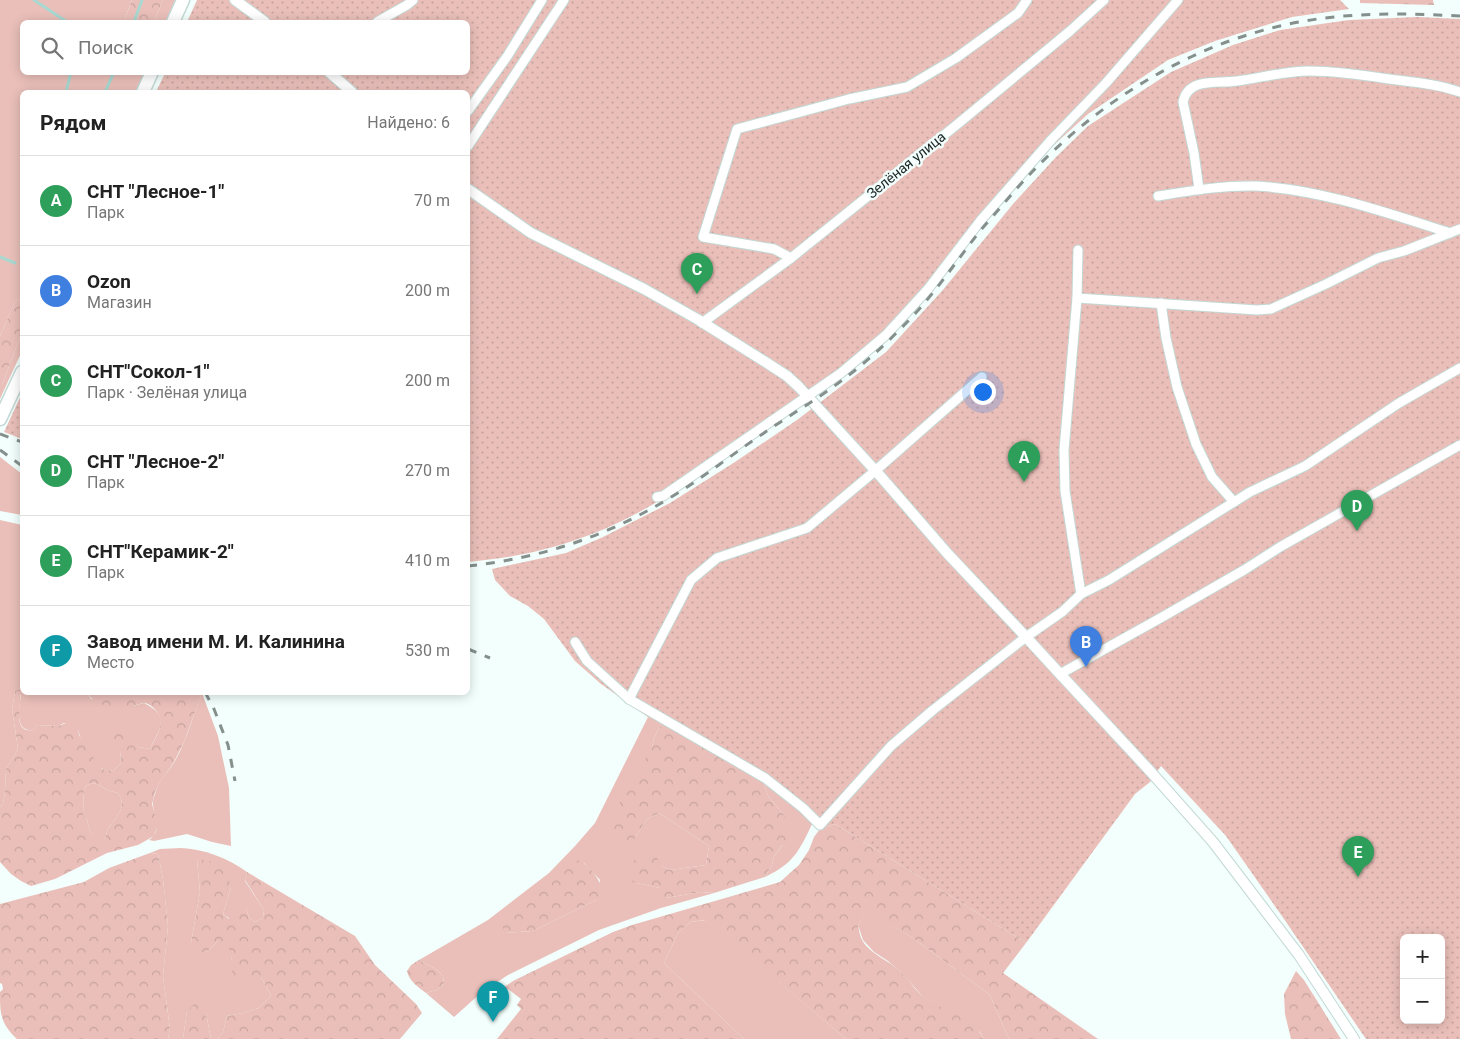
<!DOCTYPE html>
<html lang="ru">
<meta charset="utf-8">
<style>
body{margin:0;font-family:Roboto,sans-serif;background:#f2f2f2;color:#222}
.controls{position:absolute;right:15px;bottom:15px;display:grid;overflow:hidden;border-radius:8px;box-shadow:0 2px 12px #0003}
.controls button{width:45px;height:45px;display:grid;place-items:center;padding:0;border:0;border-bottom:1px solid #e0e0e0;background:#fff;color:#222;font:25px sans-serif}
.you{position:absolute;left:982px;top:391px;width:18px;height:18px;margin:-12px;border:4px solid #fff;border-radius:50%;background:#1a73e8;box-shadow:0 0 0 8px #1a73e833}
.badge{display:grid;place-items:center;width:32px;height:32px;border-radius:50%;background:#1a73e8;color:#fff;font-size:16px;font-weight:700}
.pin{position:absolute;translate:-50% -41px;filter:drop-shadow(0 1px 2px #0008)}
.pin::after{content:'';position:absolute;top:26px;width:18px;height:15px;background:inherit;clip-path:polygon(0 0,100% 0,50% 100%)}
.list{margin:0;padding:0;list-style:none}
h2{display:flex;justify-content:space-between;align-items:center;height:65px;margin:0;padding:0 20px;font-size:21px}
h2 small{font-size:16px;font-weight:400;color:#767676}
.list li{display:grid;grid-template-columns:32px 1fr auto;gap:15px;align-items:center;box-sizing:border-box;height:90px;padding:0 20px;border-top:1px solid #e0e0e0}
.list b{display:block;font-size:19px;white-space:nowrap}
.list p{margin:0;font-size:16px;white-space:nowrap;color:#767676}
.list em{font-size:16px;font-style:normal;color:#767676}
.icon{flex:none;width:28px;height:28px;fill:none;stroke:currentColor;stroke-width:2;stroke-linecap:round;stroke-linejoin:round}
.map{position:relative;flex:none;width:1460px;height:1039px;overflow:hidden}
.search{position:absolute;background:#fff;box-shadow:0 2px 12px #0003;left:20px;top:20px;width:450px;height:55px;display:flex;align-items:center;gap:12px;box-sizing:border-box;padding:0 18px;border-radius:8px;color:#767676;font-size:19px}
.panel{position:absolute;background:#fff;box-shadow:0 2px 12px #0003;left:20px;top:90px;width:450px;height:605px;border-radius:8px}
.map>svg:first-child{display:block}
.green{fill:#eabfb9;fill-rule:evenodd}
.forest{fill:url(#forest-crowns);fill-rule:evenodd}
.garden{fill:url(#garden-dots);fill-rule:evenodd}
.lines{fill:none;stroke-linecap:round;stroke-linejoin:round}
.stream{stroke:#a7d9d1;stroke-width:3}
.minor-casing{stroke:#c3d8d4;stroke-width:11}
.tertiary-casing{stroke:#c3d8d4;stroke-width:12}
.secondary-casing{stroke:#c3d8d4;stroke-width:15}
.minor{stroke:#fff;stroke-width:9}
.tertiary{stroke:#fff;stroke-width:10}
.secondary{stroke:#fff;stroke-width:12}
.rail{stroke:#85908d;stroke-width:3;stroke-dasharray:9 9;stroke-linecap:butt}
.labels{text-anchor:middle;stroke-width:5;stroke-linejoin:round;paint-order:stroke}
.street-label{font-size:14px;fill:#1d2523;stroke:#f2fffc}
</style>
<div class="map">
<svg width="1460" height="1039" viewBox="0 0 1460 1039">
<defs>
<pattern id="forest-crowns" width="20" height="18" patternUnits="userSpaceOnUse" patternTransform="scale(1.25)"><rect width="20" height="18" fill="#eabfb9"/><path d="M2 6a3 3 0 1 1 6 0M12 15a3 3 0 1 1 6 0" fill="none" stroke="#c8a49f"/></pattern>
<pattern id="garden-dots" width="8" height="8" patternUnits="userSpaceOnUse" patternTransform="scale(1.25)"><rect width="8" height="8" fill="#eabfb9"/><path d="M2 2h.1M6 6h.1" fill="none" stroke="#c8a49f" stroke-width="1.8" stroke-linecap="round"/></pattern>
</defs>
<rect width="100%" height="100%" fill="#f2fffc"/>
<g class="green">
<path d="M0,0H132L125,18V22H22V72L144,73L135,92H22V269L20,273L22,274V298L15,301L0,336Z"/>
<path d="M163,0H175L167,22H154Z"/>
<path d="M22,332V351L0,399V385H2Z"/>
<path d="M0,457L22,474V515L0,511Z"/>
<path d="M0,520L22,525V692L87,693L91,699L133,706L144,703C171,717 160,727 150,749L139,747L132,739L120,751L121,763L113,771C110,770 104,770 101,768C93,762 79,739 78,729L64,723L58,726L37,725L34,730C14,733 19,708 21,695L15,691L12,709L18,749L6,769L5,792L3,804L0,807Z"/>
<path d="M202,693L218,736L229,788L231,846L212,842L187,834L154,841L149,840C163,830 154,818 153,805C152,802 154,797 155,794C158,781 168,772 175,761C187,740 193,715 202,693Z"/>
<path d="M648,717L663,720L654,738L652,747L635,838L647,819L659,813L709,846L706,865L670,870L662,866L637,883L660,888L666,898L700,892L714,893L661,908L599,930L508,975L482,992L454,1017L426,993L437,990L444,984L443,976L437,970L419,960L488,920L549,873L575,846L595,823ZM584,863L600,880L596,900L533,931L505,933Z"/>
<path d="M761,775L814,820C800,849 795,863 765,877L772,865L774,856L783,845L784,815L768,796Z"/>
<path d="M91,783L97,784L107,790L118,793C128,807 116,817 108,829C105,835 107,839 101,844L90,831L87,820L83,814L84,791L86,786Z"/>
<path d="M181,848C204,849 228,858 247,872L245,881L264,910L263,918L255,922L249,917L246,909L230,919L223,914L231,887L197,860L200,892L191,943L207,952L218,941H228L232,961L233,977H261L271,996L259,1008L243,1013L227,1016L223,1032L217,1039H211L206,1013L187,1011L183,1039H168L170,1029L163,976L168,926L163,879L158,854L150,853L160,849Z"/>
<path d="M866,911L910,936L990,995L1009,1039H984L980,1032L924,998L902,973L888,961L874,952L863,940L858,925Z"/>
<path d="M706,920L846,1039H744L664,963L678,933L690,922Z"/>
</g>
<g class="forest">
<path d="M132,0H163L154,22H125V18Z"/>
<path d="M1360,0H1433L1434,5L1360,3Z"/>
<path d="M22,298V332L2,385H0V336L15,301Z"/>
<path d="M20,689C23,702 10,734 34,730L37,725L58,726L69,722L75,724L78,729L79,735L95,760L102,769L113,771L121,763L120,751L112,743L114,730L125,729L139,747L150,749C155,738 166,724 157,712C155,709 150,704 145,703C141,703 137,705 133,706C116,709 97,708 87,693H202L184,742L174,762L160,782L155,792L152,804L158,825L154,836L138,845L107,853L55,879L31,886L21,881L11,874L0,862V807L3,804L5,792L6,769L18,749L12,709L15,691ZM91,783L97,784L107,790L118,793C128,807 116,817 108,829C105,835 107,839 101,843L90,831L87,820L83,814L84,791L86,786Z"/>
<path d="M663,720L761,775L768,796L784,815L787,828L786,841L774,856L772,865L765,877L714,893L700,892L666,898L657,897L660,888L632,882L633,863L637,855H655L662,866L670,870L706,865L709,846L659,813L647,819L635,838L628,846L622,844L609,836L607,825L652,747L654,738Z"/>
<path d="M835,824L1026,943L1003,973L1098,1039H1009L990,995L910,936L866,912L858,925C859,930 860,936 862,940C870,954 890,961 901,972C910,980 915,991 925,998C948,1014 969,1012 984,1039H846L705,920L690,922L678,933L664,963L744,1039H497L521,1009L517,1005L521,999L508,989L504,994L500,990L513,981L613,932L632,925L780,882L799,865L809,850L814,837L820,829Z"/>
<path d="M150,853L158,854L163,879L168,926L163,976L170,1029L168,1039H17C0,1023 0,1013 0,992L3,989L2,984L0,983V904L84,882L109,868Z"/>
<path d="M197,859L213,862L226,871L231,887L223,914L229,919L239,904L246,909L249,917L255,922L263,918L264,910L245,880L247,872L355,936L375,965L416,1004L422,1013L400,1039H217L223,1032L227,1016L243,1013L259,1008L271,996L261,977H232V961L227,941H218L207,952L193,953L191,943L200,892Z"/>
<path d="M579,860C590,867 599,877 602,890L596,900L533,931L505,933L502,926L510,912L570,865Z"/>
<path d="M419,960L437,970L443,976L444,984L437,990L426,993C418,987 409,981 407,971L411,965Z"/>
<path d="M1296,971L1304,980L1341,1039H1291L1285,1014L1284,994Z"/>
<path d="M199,999L206,1013L211,1039H183L187,1011Z"/>
</g>
<g class="garden">
<path d="M197,0H1340L1349,9L1292,17L1215,41L1168,60L1088,114L1045,153L980,225L879,346L667,496C602,536 544,555 468,562V92H156L165,73L468,72V22H187Z"/>
<path d="M1417,17L1460,19V1039H1366L1284,919L1226,836L1161,766L1150,782L1135,794L1026,943L835,824L820,829L793,800L663,720L648,717L601,684L575,661L544,619L528,606L510,596L495,580L492,569L566,553L603,537L670,503L735,462L797,420L886,352L942,291L1013,204L1056,157L1088,126L1171,72L1233,45L1280,30L1349,20ZM1404,938H1441V1020H1404Z"/>
<path d="M22,393V439L4,432Z"/>
</g>
<g class="lines">
<g class="stream">
<path d="M34,0L67,22"/>
<path d="M134,22L142,0"/>
<path d="M66,92L71,72"/>
<path d="M105,92L114,72"/>
<path d="M21,245L22,242"/>
<path d="M0,257L15,263"/>
</g>
<g class="minor-casing">
<g id="minor">
<path d="M377,22L407,5L413,0"/>
<path d="M468,111L508,55L542,0"/>
<path d="M468,146L564,0"/>
<path d="M1199,189L1194,153L1183,102C1188,77 1217,84 1237,81C1261,78 1285,71 1309,71C1336,71 1363,75 1389,79C1413,82 1437,84 1460,92"/>
<path d="M1158,196C1190,191 1223,185 1256,186C1323,190 1387,213 1450,233"/>
<path d="M1078,250L1077,298L1064,450L1065,491L1081,594"/>
<path d="M791,258L774,249L703,237L737,129L849,99L907,87L956,58L1018,13L1027,0"/>
<path d="M1077,298L1257,310L1271,309L1326,284L1378,258L1404,251L1460,229"/>
<path d="M1161,303L1166,338L1177,387L1196,444L1212,477L1234,502"/>
<path d="M702,323L791,258L954,127L1070,31L1104,0"/>
<path d="M657,497L663,496L841,373L886,335L928,289L981,220L1052,139L1106,83L1178,0"/>
<path d="M575,642L587,661L629,699L765,778L803,808L820,825L891,746L933,710L1026,637L1062,612L1081,594L1109,580L1250,492L1305,466L1399,403L1460,368"/>
<path d="M1060,674L1164,616L1244,570L1280,547L1460,445"/>
<path d="M629,699L691,580L717,558L807,528L875,471L982,377"/>
</g>
</g>
<g class="tertiary-casing">
<g id="tertiary">
<path d="M235,0L265,22"/>
<path d="M329,72L352,92"/>
<path d="M468,189L531,233L644,289L697,319L767,363L787,376L799,387L882,478L947,553L1026,637L1060,674L1150,771L1213,842L1299,955L1354,1039"/>
</g>
</g>
<g class="secondary-casing">
<g id="secondary">
<path d="M173,22L183,0"/>
<path d="M143,92L152,72"/>
<path d="M0,419L22,372"/>
</g>
</g>
<use href="#minor" class="minor"/>
<use href="#tertiary" class="tertiary"/>
<use href="#secondary" class="secondary"/>
<g class="rail">
<path d="M0,434L22,442"/>
<path d="M0,450L22,466"/>
<path d="M468,566C541,558 605,537 668,499C700,480 730,456 761,435C790,415 821,397 849,375C871,358 891,339 910,319C936,292 957,260 980,231C993,216 1006,201 1019,186C1090,107 1184,46 1289,24C1345,12 1403,13 1460,16"/>
<path d="M468,649L490,658"/>
<path d="M205,692L214,709L228,745L235,781"/>
</g>
</g>
<g class="labels">
<g class="street-label">
<text transform="translate(906 165) rotate(-39)" y="5">Зелёная улица</text>
</g>
</g>
</svg>
<div class="controls">
<button>+</button>
<button>−</button>
</div>
<div class="you"></div>
<div class="pin badge" style="left:1024px;top:482px;background:#2e9e5b">A</div>
<div class="pin badge" style="left:1086px;top:667px;background:#3f7fe0">B</div>
<div class="pin badge" style="left:697px;top:294px;background:#2e9e5b">C</div>
<div class="pin badge" style="left:1357px;top:531px;background:#2e9e5b">D</div>
<div class="pin badge" style="left:1358px;top:877px;background:#2e9e5b">E</div>
<div class="pin badge" style="left:493px;top:1022px;background:#0f9aa8">F</div>
<div class="search"><svg class="icon" aria-label="search" viewBox="0 0 24 24"><circle cx="10" cy="10" r="6"/><path d="M15 15l6 6"/></svg>Поиск</div>
<section class="panel">
<h2>Рядом<small>Найдено: 6</small></h2>
<ul class="list">
<li><span class="badge" style="background:#2e9e5b">A</span><div><b>СНТ &quot;Лесное-1&quot;</b><p>Парк</p></div><em>70 m</em></li>
<li><span class="badge" style="background:#3f7fe0">B</span><div><b>Ozon</b><p>Магазин</p></div><em>200 m</em></li>
<li><span class="badge" style="background:#2e9e5b">C</span><div><b>СНТ&quot;Сокол-1&quot;</b><p>Парк · Зелёная улица</p></div><em>200 m</em></li>
<li><span class="badge" style="background:#2e9e5b">D</span><div><b>СНТ &quot;Лесное-2&quot;</b><p>Парк</p></div><em>270 m</em></li>
<li><span class="badge" style="background:#2e9e5b">E</span><div><b>СНТ&quot;Керамик-2&quot;</b><p>Парк</p></div><em>410 m</em></li>
<li><span class="badge" style="background:#0f9aa8">F</span><div><b>Завод имени М. И. Калинина</b><p>Место</p></div><em>530 m</em></li>
</ul>
</section>
</div>
